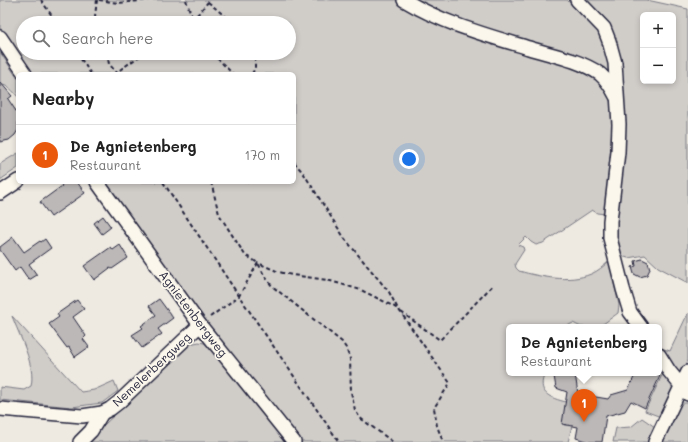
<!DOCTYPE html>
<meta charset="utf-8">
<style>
body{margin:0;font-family:Mali,sans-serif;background:#f6f6f6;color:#222}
.controls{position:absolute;right:12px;top:12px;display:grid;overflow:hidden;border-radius:6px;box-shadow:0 2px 6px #0003}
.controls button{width:36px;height:36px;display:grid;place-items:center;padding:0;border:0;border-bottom:1px solid #e0e0e0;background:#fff;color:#222;font:20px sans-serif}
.you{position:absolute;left:409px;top:159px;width:14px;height:14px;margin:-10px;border:3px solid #fff;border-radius:50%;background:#1a73e8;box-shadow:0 0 0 6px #1a73e833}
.badge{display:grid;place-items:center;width:26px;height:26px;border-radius:50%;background:#ea580c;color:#fff;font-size:13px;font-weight:700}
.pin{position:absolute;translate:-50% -33px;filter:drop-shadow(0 1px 2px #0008)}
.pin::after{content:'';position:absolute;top:21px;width:14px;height:12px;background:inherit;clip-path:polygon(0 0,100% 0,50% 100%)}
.popup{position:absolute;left:506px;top:324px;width:156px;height:52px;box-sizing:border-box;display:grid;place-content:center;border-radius:6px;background:#fff;filter:drop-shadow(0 1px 3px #0005);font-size:13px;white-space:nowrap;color:#767676}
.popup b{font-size:15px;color:#222}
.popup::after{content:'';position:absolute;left:50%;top:100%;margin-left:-8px;border:8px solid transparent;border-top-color:#fff}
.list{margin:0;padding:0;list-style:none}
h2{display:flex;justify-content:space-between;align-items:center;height:52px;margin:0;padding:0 16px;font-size:17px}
h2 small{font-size:13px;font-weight:400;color:#767676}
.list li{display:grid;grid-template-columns:26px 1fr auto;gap:12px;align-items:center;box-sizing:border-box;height:60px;padding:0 16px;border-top:1px solid #e0e0e0}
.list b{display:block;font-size:15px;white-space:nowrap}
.list p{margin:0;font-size:13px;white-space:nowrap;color:#767676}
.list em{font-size:13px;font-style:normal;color:#767676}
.icon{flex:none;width:22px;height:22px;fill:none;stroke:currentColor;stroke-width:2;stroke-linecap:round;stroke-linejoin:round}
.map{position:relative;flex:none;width:688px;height:442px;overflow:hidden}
.search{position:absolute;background:#fff;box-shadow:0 2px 6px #0003;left:16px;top:16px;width:280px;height:44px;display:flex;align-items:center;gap:10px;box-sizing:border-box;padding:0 14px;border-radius:22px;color:#767676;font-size:15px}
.panel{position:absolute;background:#fff;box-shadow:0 2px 6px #0003;left:16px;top:72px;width:280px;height:112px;border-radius:6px}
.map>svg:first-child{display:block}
.green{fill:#d0cdc9;stroke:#797882;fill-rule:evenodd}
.building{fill:#bcb8b8;stroke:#22223b}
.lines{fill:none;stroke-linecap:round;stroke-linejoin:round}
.minor-casing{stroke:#22223b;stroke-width:16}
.path{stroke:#22223b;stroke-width:2;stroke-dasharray:4 3;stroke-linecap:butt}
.minor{stroke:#fbf7ec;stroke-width:13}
.labels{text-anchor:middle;stroke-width:3.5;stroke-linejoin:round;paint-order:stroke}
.street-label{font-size:12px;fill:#22223b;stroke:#fbf7ec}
</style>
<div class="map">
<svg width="688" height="442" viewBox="0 0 688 442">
<rect width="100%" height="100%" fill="#eeeae2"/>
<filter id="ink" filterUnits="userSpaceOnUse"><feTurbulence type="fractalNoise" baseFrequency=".025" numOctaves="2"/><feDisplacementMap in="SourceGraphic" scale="8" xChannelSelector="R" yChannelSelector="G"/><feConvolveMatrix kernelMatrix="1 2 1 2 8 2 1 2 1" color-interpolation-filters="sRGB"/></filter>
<g filter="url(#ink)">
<g class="green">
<path d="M0,0H397L440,24L580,69L595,78L609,94L613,111L607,206L605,214L597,213L592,210L543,243L536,245L531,242L526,237L518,245L523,247L524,250L515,264L516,268L519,271C541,277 569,283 591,274C598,271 604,266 609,261L619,305L618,313L599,327H581L573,323L565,327H509V373H545C536,393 550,398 566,402L564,425L572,426L568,442H300L223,348L103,182H294V74H31L0,28ZM23,23H289V53H23Z"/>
<path d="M415,0H567L601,32L610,62V73L476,26L432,9Z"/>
<path d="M582,0H647L688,9V283L658,267L645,255L628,258L621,256L616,229L617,53ZM643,15H673V81H643Z"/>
<path d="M0,52L18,79V97C14,92 7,84 0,85Z"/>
<path d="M18,153V168L0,180V164Z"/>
<path d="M688,313V360L684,372L680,373L677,372L661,348L670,351Z"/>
<path d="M12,316L81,392L94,390L114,381L118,391L102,403L72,407L0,400V387L24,390L31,386C36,366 19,335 12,316Z"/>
<path d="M199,342L204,343L210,347L287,442H86L183,350L190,344Z"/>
<path d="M664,371L675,385L661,417L645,411Z"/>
<path d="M680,403H688V442H660Z"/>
<path d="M642,418L655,427L656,432L651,442H613L616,428L631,427Z"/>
</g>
<g class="building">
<path d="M0,82L12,96L8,99L18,114V130L15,135L9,140L0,142Z"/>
<path d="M59,182H77L85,193L51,217L40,202L62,186Z"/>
<path d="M103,216L111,227L102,234L94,223Z"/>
<path d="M13,237L24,252L40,241L41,242L45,239L51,248L29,264L37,275L29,280L20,267L15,271L0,250V247Z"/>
<path d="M120,245L128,258L112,269L110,268L94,280L84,266L111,247L113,250Z"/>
<path d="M642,259L648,262L650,269L647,275L640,277L634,274L632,267L636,266L635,261Z"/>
<path d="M159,299L173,318L158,329L162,334L142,348L132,335L143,328L141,326L156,315L149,306Z"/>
<path d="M77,300L84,309L73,317L86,336L83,339L89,347L75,357L69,347L67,348L49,324L59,317L57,314Z"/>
<path d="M558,373H575L578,394L608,399L611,395L628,390L636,373H654L660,376L645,408L631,401L625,411L606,416L602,442H589L576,438L578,427L562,424L567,392L556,388L554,376Z"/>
</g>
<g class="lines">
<g class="minor-casing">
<g id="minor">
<path d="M404,0C442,23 486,35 529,48C552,55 580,60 600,74C607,80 612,88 616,96"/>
<path d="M577,0L604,28L609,41L615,63L619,124L618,152L610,221V238L623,289L630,312L641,327"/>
<path d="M0,37L25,74"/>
<path d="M97,182L200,325L294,442"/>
<path d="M0,193L18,181"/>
<path d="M659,355L669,371L688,394"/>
<path d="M0,409L82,416L102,413L110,409L119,402L200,325"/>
<path d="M80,442L91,431L102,413"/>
<path d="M655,442L688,372"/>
</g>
</g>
<g class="path">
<path d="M41,0L57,23"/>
<path d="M97,0L95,16L98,23"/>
<path d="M99,0L118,3L150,0"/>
<path d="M186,0L194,23"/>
<path d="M208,2L233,23"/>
<path d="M185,23L198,14L208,2L206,0"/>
<path d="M77,53L91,74"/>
<path d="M107,53L109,64L118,74"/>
<path d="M212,53L233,74"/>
<path d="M114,74L144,53"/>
<path d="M252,74L255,68V53"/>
<path d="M294,162L304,174L345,239L389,292L398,309"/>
<path d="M163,182L239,296L339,442"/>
<path d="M211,182L219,214L227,227L245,255L258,263L264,275L272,286L342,342L346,348L350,359L351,392L355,410L360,418L393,442"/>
<path d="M401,312L440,340L494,284"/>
<path d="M210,317L239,296L258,263L279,272L292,275L327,280L361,290L393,306L399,310L450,383L434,408L437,426L443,442"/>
</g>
<use href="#minor" class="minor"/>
</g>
</g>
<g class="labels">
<g class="street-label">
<text transform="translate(193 314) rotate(53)" y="4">Agnietenbergweg</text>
<text transform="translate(152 370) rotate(-43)" y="4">Nemelerbergweg</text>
</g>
</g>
</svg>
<div class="controls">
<button>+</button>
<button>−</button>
</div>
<div class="you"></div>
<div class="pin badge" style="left:584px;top:422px">1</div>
<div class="popup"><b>De Agnietenberg</b>Restaurant</div>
<div class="search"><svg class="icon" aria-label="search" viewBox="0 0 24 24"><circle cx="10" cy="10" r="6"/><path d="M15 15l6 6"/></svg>Search here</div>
<section class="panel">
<h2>Nearby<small></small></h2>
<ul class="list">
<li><span class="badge">1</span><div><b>De Agnietenberg</b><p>Restaurant</p></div><em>170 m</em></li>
</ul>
</section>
</div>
